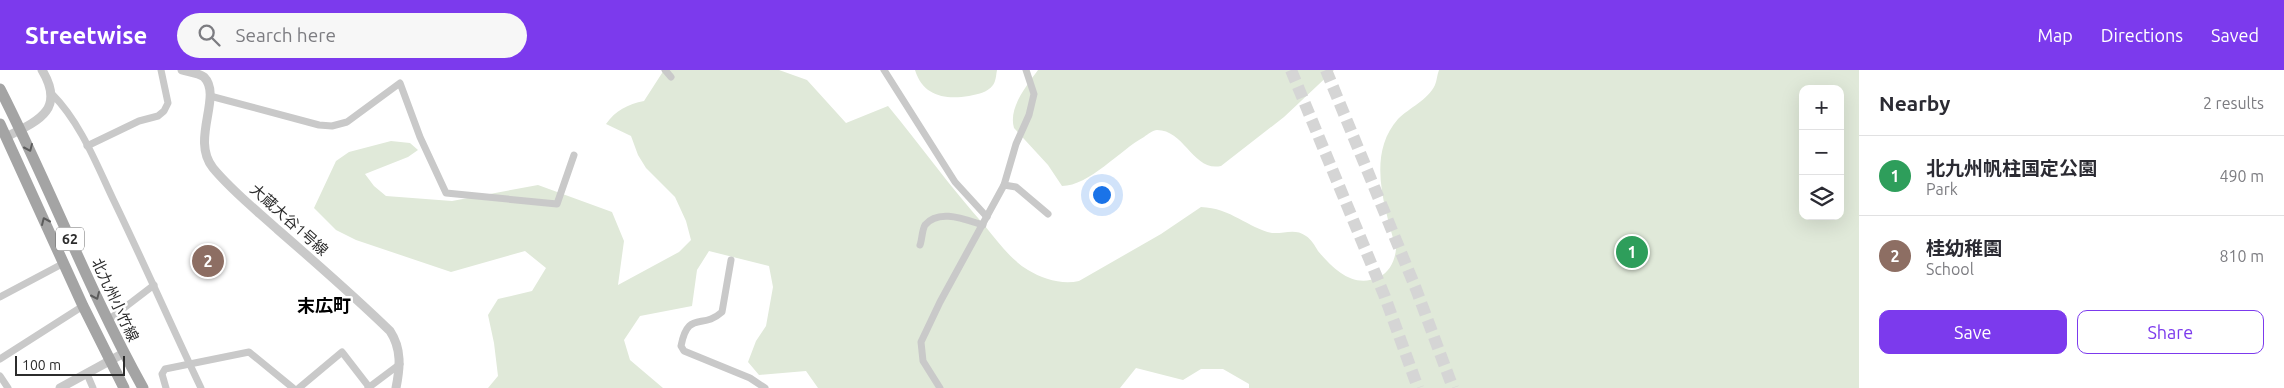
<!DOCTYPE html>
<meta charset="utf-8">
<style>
body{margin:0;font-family:Ubuntu,"Noto Sans JP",sans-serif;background:#f7f7f7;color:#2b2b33}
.controls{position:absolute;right:15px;top:15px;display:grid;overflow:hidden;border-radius:10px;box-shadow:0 5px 20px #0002}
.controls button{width:45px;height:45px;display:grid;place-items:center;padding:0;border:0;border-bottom:1px solid #e1e1e2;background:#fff;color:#2b2b33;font:25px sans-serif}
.scale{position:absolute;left:15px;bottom:12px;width:110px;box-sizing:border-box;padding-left:5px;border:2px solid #2c2c2c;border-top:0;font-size:14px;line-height:18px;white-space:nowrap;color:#2c2c2c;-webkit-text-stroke:4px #fff;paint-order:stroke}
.you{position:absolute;left:1101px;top:124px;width:18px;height:18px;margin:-12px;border:4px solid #fff;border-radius:50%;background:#1a73e8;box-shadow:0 0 0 8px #1a73e833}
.badge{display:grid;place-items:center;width:32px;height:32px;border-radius:50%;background:#7c3aed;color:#fff;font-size:16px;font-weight:700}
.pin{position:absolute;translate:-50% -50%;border:2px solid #fff;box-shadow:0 1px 5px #0006}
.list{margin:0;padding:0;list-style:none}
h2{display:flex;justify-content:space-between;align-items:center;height:65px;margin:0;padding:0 20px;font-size:21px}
h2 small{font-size:16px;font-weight:400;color:#7c7c81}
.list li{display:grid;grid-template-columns:32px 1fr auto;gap:15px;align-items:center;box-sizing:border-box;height:80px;padding:0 20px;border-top:1px solid #e1e1e2}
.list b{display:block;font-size:19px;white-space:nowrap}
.list p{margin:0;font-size:16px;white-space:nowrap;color:#7c7c81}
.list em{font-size:16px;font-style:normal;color:#7c7c81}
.actions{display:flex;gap:10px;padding:15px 20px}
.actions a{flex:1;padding:11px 0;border:1px solid #7c3aed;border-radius:10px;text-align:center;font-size:18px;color:#7c3aed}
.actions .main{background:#7c3aed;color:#fff}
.icon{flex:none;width:28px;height:28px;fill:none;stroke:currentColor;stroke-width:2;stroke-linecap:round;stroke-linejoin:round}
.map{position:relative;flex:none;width:1859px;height:318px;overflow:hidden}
header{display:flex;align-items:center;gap:30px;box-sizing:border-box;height:70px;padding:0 25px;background:#7c3aed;color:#fff}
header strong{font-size:24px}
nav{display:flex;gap:28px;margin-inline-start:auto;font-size:18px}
.search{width:350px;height:45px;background:#f7f7f7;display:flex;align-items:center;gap:12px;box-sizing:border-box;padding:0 18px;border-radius:28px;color:#7c7c81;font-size:19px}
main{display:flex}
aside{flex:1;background:#fff}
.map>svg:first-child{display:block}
.green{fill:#e0e9d9;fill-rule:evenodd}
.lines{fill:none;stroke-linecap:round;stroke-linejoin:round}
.motorway-tunnel{stroke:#d5d5d5;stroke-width:12;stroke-dasharray:12 6;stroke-linecap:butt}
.minor{stroke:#c9c9c9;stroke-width:7}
.tertiary{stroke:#c9c9c9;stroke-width:9}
.primary{stroke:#a4a4a4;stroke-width:11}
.oneway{stroke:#5c5c5c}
.labels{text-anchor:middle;stroke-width:5;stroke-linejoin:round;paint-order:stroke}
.shield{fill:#fff;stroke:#6b6b6b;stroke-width:1}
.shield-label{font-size:14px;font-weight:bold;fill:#2c2c2c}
.street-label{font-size:15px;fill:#2c2c2c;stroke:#fff}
.quarter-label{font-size:18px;font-weight:bold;fill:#000;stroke:#fff}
</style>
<header>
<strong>Streetwise</strong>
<div class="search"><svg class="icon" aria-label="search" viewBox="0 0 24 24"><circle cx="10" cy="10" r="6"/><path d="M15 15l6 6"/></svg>Search here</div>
<nav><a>Map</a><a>Directions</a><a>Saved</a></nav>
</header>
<main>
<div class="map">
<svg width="1859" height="318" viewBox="0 0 1859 318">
<rect width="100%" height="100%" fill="#fff"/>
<g class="green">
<path d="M664,0H779L807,10L846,53L888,36C921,76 951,118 985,156C998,172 1010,189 1028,200C1043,209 1062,215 1079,211L1161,164L1201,137C1231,138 1248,158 1272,163C1284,164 1295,158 1306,166C1311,169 1315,176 1318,181C1334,200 1354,219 1379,207C1390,202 1395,190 1396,179C1385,138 1366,85 1398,49C1409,38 1428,30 1435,15C1437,10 1437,5 1439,0H1859V318H1249V314L1223,299H1201L1183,310L1136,298L1120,318H818L806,301L759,305L748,292L756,271L766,256L773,217L769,196L709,181L697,200L692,236L640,246L624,270L630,290L663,318H488L498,306L494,273L488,245L498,229L532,221L546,198L525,181L451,202L356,170L336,160L314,138L336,91L349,82L391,71L410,73L418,80L408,87L365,104L374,116L386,126L452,131L538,115L612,142L624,171L618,215L679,182L691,170L686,151L675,127L646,98L638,85L631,66L606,54C615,41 628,34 644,31ZM1803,19H1840V146H1803Z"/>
<path d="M915,0H997C996,5 996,11 993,15C987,23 978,24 969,26C945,30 923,26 915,0Z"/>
<path d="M1038,0H1334L1284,47L1221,96C1193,102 1185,60 1157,60C1153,60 1148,64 1144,67C1120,80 1089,116 1062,116L1048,95L1014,58C1008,38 1027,15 1038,0Z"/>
</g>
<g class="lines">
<g class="motorway-tunnel">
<path d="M1291,0L1385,227L1418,318"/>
<path d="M1326,0L1416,219L1453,318"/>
</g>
<g class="minor">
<path d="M665,0L671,7"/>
<path d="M884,0L955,112L987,147"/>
<path d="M52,24C80,52 96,93 113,129C143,191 171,255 201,318"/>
<path d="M210,26L319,55L332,56L347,52L400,13L420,67L446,123L557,134L574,85"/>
<path d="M87,76L139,51L158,46L164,41L168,33L161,0"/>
<path d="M1004,115L1016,117L1048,144"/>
<path d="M920,175C922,170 922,160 925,155C939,138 966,150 983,155"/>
<path d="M731,190L722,242C702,260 688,240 681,276L684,281L750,308L765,318"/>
<path d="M0,227L64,193"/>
<path d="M107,251L154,215"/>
<path d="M0,289L83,236"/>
<path d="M87,304L93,318"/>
<path d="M0,306L8,318"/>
<path d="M166,318L162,304L165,299L249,282L293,318"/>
<path d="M299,318L342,282L369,317"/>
<path d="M368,318L400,294"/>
<path d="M940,318L923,291L921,272L940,232L1004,115L1016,74L1029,45L1034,24L1026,0"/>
</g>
<g class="tertiary">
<path d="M182,0C189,2 199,3 204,7C223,26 190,70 213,98C232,121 255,139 277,159C315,192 354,226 390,261C402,279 400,298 396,318"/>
<path d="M6,67C38,51 66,40 42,0"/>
<path d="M60,318L124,283"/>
</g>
<g class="primary">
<path d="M0,19C50,117 89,221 143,318"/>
<path d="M0,54L83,236L124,318"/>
</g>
</g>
<defs><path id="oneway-chevron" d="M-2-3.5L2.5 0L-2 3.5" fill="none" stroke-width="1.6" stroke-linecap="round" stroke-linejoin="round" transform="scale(1.25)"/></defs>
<g class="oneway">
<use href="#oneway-chevron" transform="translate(29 78) rotate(66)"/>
<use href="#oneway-chevron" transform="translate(45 151) rotate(-114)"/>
<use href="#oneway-chevron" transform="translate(96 226) rotate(66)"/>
</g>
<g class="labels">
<rect class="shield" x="56" y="157.5" width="28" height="23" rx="4"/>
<g class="shield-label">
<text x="70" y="174">62</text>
</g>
<g class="street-label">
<text transform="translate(289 150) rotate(42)" y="5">大蔵大谷1号線</text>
<text transform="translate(115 230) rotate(65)" y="5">北九州小竹線</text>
</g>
<g class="quarter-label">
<text x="324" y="242">末広町</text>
</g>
</g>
</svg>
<div class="controls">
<button>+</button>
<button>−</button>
<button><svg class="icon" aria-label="layers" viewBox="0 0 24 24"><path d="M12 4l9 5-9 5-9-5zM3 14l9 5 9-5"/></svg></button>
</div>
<div class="scale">100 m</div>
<div class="you"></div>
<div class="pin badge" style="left:1632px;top:182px;background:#2e9e5b">1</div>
<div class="pin badge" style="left:208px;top:191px;background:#8d6e63">2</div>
</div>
<aside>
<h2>Nearby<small>2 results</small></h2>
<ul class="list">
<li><span class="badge" style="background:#2e9e5b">1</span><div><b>北九州帆柱国定公園</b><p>Park</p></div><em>490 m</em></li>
<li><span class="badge" style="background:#8d6e63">2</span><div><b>桂幼稚園</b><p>School</p></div><em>810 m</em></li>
</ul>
<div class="actions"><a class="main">Save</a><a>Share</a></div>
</aside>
</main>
